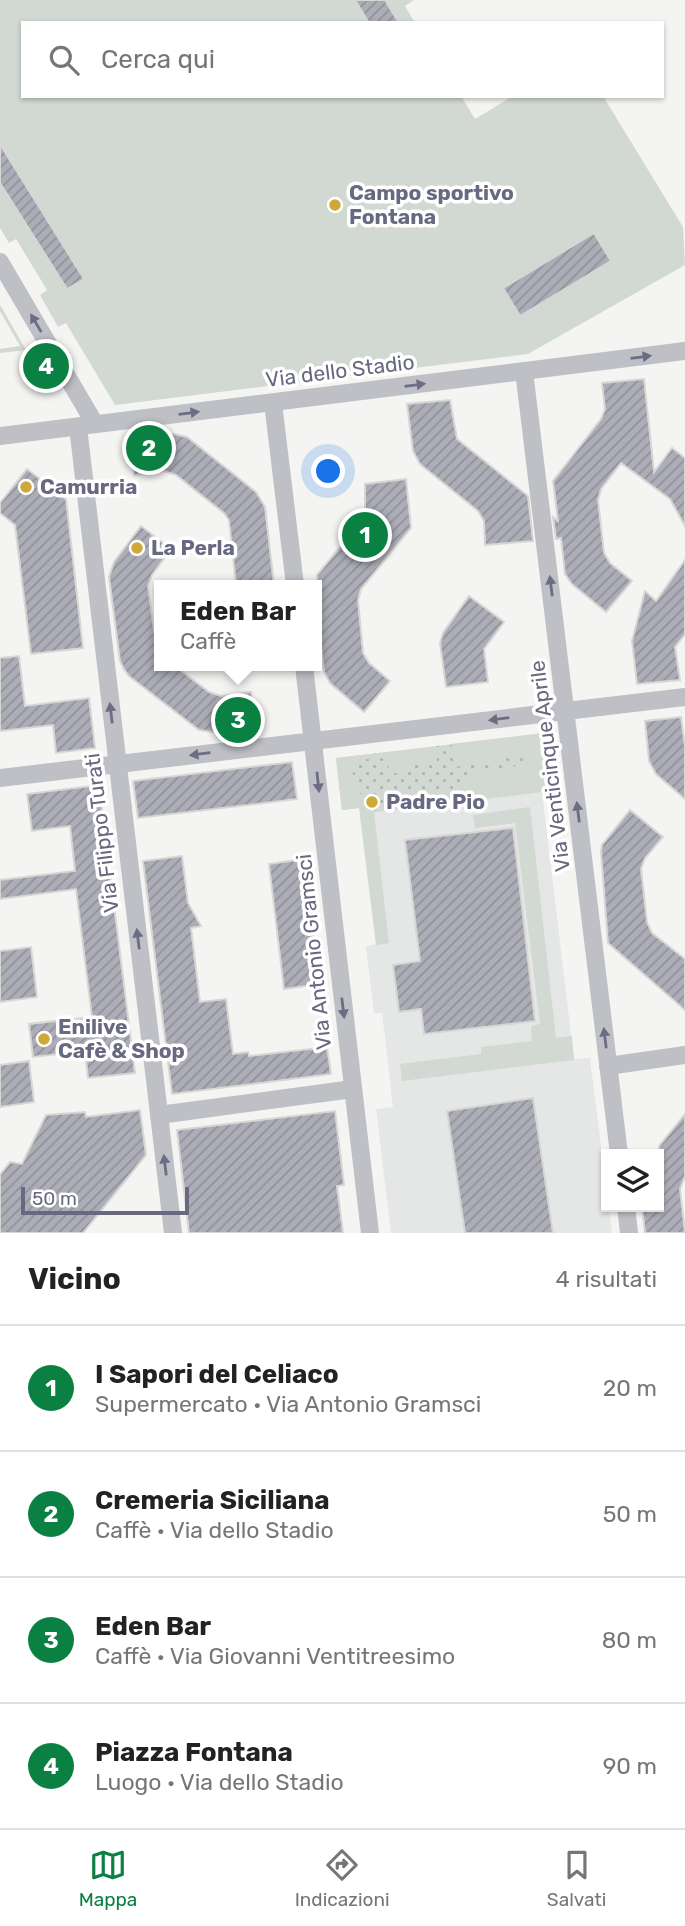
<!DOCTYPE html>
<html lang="it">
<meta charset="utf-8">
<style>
body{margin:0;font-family:Rubik,sans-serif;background:#f2f2f2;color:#222}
.controls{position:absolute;right:21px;bottom:21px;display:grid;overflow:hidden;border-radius:0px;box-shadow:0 2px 5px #0004}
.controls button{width:63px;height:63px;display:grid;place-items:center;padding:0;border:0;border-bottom:2px solid #e0e0e0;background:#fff;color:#222;font:35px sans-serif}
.scale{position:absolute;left:21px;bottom:18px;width:168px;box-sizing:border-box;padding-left:7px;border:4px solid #686980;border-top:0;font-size:19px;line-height:24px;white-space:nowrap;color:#686980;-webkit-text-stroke:5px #fff;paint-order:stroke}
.you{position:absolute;left:329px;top:472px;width:24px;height:24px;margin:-18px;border:5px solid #fff;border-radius:50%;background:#1a73e8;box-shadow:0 0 0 10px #1a73e833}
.badge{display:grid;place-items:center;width:46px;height:46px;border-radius:50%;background:#0b8043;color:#fff;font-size:23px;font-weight:700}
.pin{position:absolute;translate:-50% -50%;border:4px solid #fff;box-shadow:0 2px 7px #0006}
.popup{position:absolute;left:154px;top:580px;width:168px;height:91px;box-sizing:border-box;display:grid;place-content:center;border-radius:0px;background:#fff;filter:drop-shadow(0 2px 5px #0005);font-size:23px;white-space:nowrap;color:#767676}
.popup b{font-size:26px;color:#222}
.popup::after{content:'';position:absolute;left:50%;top:100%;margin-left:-14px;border:14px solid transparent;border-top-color:#fff}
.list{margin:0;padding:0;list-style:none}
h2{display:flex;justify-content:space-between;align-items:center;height:91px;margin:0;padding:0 28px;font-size:30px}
h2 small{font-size:23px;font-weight:400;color:#767676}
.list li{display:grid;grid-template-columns:46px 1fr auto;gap:21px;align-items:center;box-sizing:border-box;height:126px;padding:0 28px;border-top:2px solid #e0e0e0}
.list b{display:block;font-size:26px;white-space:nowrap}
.list p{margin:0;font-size:23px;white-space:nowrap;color:#767676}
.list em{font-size:23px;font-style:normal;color:#767676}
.icon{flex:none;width:38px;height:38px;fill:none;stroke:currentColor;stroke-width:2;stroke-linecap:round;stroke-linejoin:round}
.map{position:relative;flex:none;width:685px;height:1233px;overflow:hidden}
.search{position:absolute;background:#fff;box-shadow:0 2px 5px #0004;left:21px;right:21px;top:21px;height:77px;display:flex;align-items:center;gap:18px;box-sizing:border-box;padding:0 24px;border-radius:0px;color:#767676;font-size:26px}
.sheet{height:595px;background:#fff}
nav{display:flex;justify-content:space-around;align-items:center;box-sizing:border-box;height:98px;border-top:2px solid #e0e0e0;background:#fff;font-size:19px;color:#767676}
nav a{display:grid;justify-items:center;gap:4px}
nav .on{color:#0b8043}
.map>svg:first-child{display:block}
.built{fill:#e5e6e6}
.grass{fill:url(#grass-dots)}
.garden{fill:#d2d9d3}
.building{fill:url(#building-hatch);stroke:#d6d7d5;stroke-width:2}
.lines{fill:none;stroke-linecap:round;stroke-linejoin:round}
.street{stroke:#bfc0c6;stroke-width:18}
.oneway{fill:#6c6d84}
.poi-dot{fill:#cea93a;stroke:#fff;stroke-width:2.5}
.labels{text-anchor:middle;stroke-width:7;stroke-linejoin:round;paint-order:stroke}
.poi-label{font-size:21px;font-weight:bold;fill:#686980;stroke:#fff;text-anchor:start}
.street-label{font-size:21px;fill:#686980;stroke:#fff}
</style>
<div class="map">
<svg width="685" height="1233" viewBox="0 0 685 1233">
<defs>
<pattern id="grass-dots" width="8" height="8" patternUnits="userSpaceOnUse" patternTransform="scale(1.75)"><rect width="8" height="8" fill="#d2d9d3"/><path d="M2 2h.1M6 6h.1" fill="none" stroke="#aeb4b0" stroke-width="1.8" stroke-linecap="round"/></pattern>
<pattern id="building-hatch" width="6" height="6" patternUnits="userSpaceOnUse" patternTransform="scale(1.75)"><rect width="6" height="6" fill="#acadb7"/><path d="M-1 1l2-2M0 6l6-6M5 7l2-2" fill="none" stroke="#90919a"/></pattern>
</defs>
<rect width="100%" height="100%" fill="#f4f5f2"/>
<path class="built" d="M542,792L574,1059L590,1058L612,1233H391L376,1109L393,1107L382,1013H374L366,946L376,944L361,814Z"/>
<path class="grass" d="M553,732L559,785L542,787V792L361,814L359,808L342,810L336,758Z"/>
<g class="garden">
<path d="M0,0H414L405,6L415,23H23V96H461L475,119L513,96H603L683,227L685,265L528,354L115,405L66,323L58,327L40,295L47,290L16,239L9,243L0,228Z"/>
<path d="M0,305L26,350L0,353V349L20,346L0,311Z"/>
<path d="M553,732L559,785L542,787V792L386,811L385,798L392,789L448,792L481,771L524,765L522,756L455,767L451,744Z"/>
<path d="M435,747L437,761L429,766L422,762L411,764L404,772L389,774L387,756L351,762L356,794H364L366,813L374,812L389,943L376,945L359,808L342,810L336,758Z"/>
<path d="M530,807L556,1038L572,1036L574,1060L402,1081L400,1064L481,1054V1047L532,1041L531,1026L540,1024L515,823L475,828L473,815Z"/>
</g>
<g class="building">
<path d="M355,0H385L399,23H369Z"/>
<path d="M0,144L84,279L67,289L0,183Z"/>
<path d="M594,233L611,261L520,316L503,288Z"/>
<path d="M644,379L654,472L672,448L685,458V526L670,499L621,463L601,489L598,500L604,553L610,563L632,581L606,612L572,584L565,574L561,538L556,539L553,517L558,521L553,481L601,419L605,409L602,383Z"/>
<path d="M450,400L457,439L528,496L533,541L485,545L484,521L478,511L420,464L413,451L407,404Z"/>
<path d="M173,434L187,437L256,492L265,507L274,585H236L229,520L224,513L176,475L164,471L134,475L130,439Z"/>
<path d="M27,469L66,499L83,648L31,654L15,525L0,513V503Z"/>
<path d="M406,479L411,528L361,589L358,600L363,653L369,663L390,681L364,712L330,683L324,672L317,613V575L365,516V484Z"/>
<path d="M141,526L171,549L152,575L148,586L159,666H175L209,692L221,696L251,692L255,727L213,732L199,730L129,676L124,669L120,661L109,577L114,562Z"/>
<path d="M685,560V634L675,647L680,680L637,684L632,641L645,591L656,601Z"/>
<path d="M469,596L504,622L484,649L488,682L446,687L440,643L443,633Z"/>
<path d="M19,656L25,706L89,698L95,748L56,753L53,725L0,731V658Z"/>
<path d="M681,717L685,746V799L656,774L649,761L645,721Z"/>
<path d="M292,762L297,799L138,818L133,781Z"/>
<path d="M99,785L135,1073L88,1078L85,1051L33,1057L29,1024L92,1017L76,889L0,899V880L75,871L70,826L32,831L27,794Z"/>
<path d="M630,810L663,837L645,858L641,869L647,922L652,933L685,959V1010L608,943L601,852L602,845Z"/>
<path d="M513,828L535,1021L424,1034L421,1009L399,1012L393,965L420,961L405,840Z"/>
<path d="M182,856L188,903L201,926L191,928L200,1002L226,999L233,1054L248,1052L249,1056L327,1047L331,1074L172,1094L143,861Z"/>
<path d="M304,859L320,984L284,989L269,864Z"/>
<path d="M31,947L37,997L0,1002V951Z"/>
<path d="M29,1061L34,1102L0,1107V1065Z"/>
<path d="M533,1098L553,1233H465L447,1111Z"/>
<path d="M140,1110L146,1155L83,1233H0V1175L10,1162L22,1164L46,1115L85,1112L86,1117Z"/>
<path d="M335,1111L344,1185L337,1186L343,1233H189L177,1130Z"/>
<path d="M685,1114V1176L680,1189L685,1233H645L642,1207H659V1146Z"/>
</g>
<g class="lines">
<g class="street">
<path d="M0,262L95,424"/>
<path d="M524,371L619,1154"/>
<path d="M273,403L295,585"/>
<path d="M78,427L173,1233"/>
<path d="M0,436L685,351"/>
<path d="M304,666L370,1233"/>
<path d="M0,778L685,697"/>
<path d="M608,1066L685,1055"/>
<path d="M159,1115L353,1089"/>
<path d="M626,1207L629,1233"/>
</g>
</g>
<defs><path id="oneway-solid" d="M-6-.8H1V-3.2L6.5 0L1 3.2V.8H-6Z" transform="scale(1.75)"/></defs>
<g class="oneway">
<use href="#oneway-solid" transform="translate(36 323) rotate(-120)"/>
<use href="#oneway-solid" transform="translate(641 357) rotate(-7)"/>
<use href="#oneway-solid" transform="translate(415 385) rotate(-7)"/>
<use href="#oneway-solid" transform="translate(189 413) rotate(-7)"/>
<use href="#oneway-solid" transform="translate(551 586) rotate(-97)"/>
<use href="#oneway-solid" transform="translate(111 713) rotate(-97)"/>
<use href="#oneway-solid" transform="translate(499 719) rotate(173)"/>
<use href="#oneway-solid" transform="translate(200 754) rotate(173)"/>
<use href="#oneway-solid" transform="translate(318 782) rotate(84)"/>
<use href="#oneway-solid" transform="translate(578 812) rotate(-97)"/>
<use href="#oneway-solid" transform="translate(138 939) rotate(-97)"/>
<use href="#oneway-solid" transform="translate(343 1008) rotate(83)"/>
<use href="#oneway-solid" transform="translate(605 1038) rotate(-97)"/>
<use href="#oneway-solid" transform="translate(165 1165) rotate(-97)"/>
</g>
<g class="poi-dot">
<circle cx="335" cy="205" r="7"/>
<circle cx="26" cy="487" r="7"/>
<circle cx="137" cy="548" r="7"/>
<circle cx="372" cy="802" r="7"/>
<circle cx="44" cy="1039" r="7"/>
</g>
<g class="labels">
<g class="poi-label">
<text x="349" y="200">Campo sportivo<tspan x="349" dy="24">Fontana</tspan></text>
<text x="40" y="494">Camurria</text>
<text x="151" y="555">La Perla</text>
<text x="386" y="809">Padre Pio</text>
<text x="58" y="1034">Enilive<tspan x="58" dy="24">Cafè &amp; Shop</tspan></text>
</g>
<g class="street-label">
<text transform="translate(340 371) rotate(-7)" y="7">Via dello Stadio</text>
<text transform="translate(550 766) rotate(-97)" y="7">Via Venticinque Aprile</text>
<text transform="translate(102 833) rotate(-97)" y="7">Via Filippo Turati</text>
<text transform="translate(314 952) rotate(-96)" y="7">Via Antonio Gramsci</text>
</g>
</g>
</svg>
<div class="controls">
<button><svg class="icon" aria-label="layers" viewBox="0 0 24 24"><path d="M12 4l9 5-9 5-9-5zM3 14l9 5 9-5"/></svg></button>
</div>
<div class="scale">50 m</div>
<div class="you"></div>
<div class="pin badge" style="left:365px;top:535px">1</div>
<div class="pin badge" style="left:149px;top:448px">2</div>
<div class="pin badge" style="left:238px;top:720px">3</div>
<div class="popup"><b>Eden Bar</b>Caffè</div>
<div class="pin badge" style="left:46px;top:366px">4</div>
<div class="search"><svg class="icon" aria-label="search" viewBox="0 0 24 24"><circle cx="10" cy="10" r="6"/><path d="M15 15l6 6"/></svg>Cerca qui</div>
</div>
<section class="sheet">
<h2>Vicino<small>4 risultati</small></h2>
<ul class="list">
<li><span class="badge">1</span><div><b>I Sapori del Celiaco</b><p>Supermercato · Via Antonio Gramsci</p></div><em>20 m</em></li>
<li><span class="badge">2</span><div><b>Cremeria Siciliana</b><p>Caffè · Via dello Stadio</p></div><em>50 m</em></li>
<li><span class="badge">3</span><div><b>Eden Bar</b><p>Caffè · Via Giovanni Ventitreesimo</p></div><em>80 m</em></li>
<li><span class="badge">4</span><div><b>Piazza Fontana</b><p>Luogo · Via dello Stadio</p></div><em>90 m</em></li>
</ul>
</section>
<nav>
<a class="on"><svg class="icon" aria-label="map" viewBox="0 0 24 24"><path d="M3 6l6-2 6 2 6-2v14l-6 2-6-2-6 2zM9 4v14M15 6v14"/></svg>Mappa</a>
<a><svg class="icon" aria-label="directions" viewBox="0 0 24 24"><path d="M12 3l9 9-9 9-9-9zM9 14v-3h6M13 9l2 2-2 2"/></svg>Indicazioni</a>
<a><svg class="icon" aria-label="saved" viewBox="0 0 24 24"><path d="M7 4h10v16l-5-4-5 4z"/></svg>Salvati</a>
</nav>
